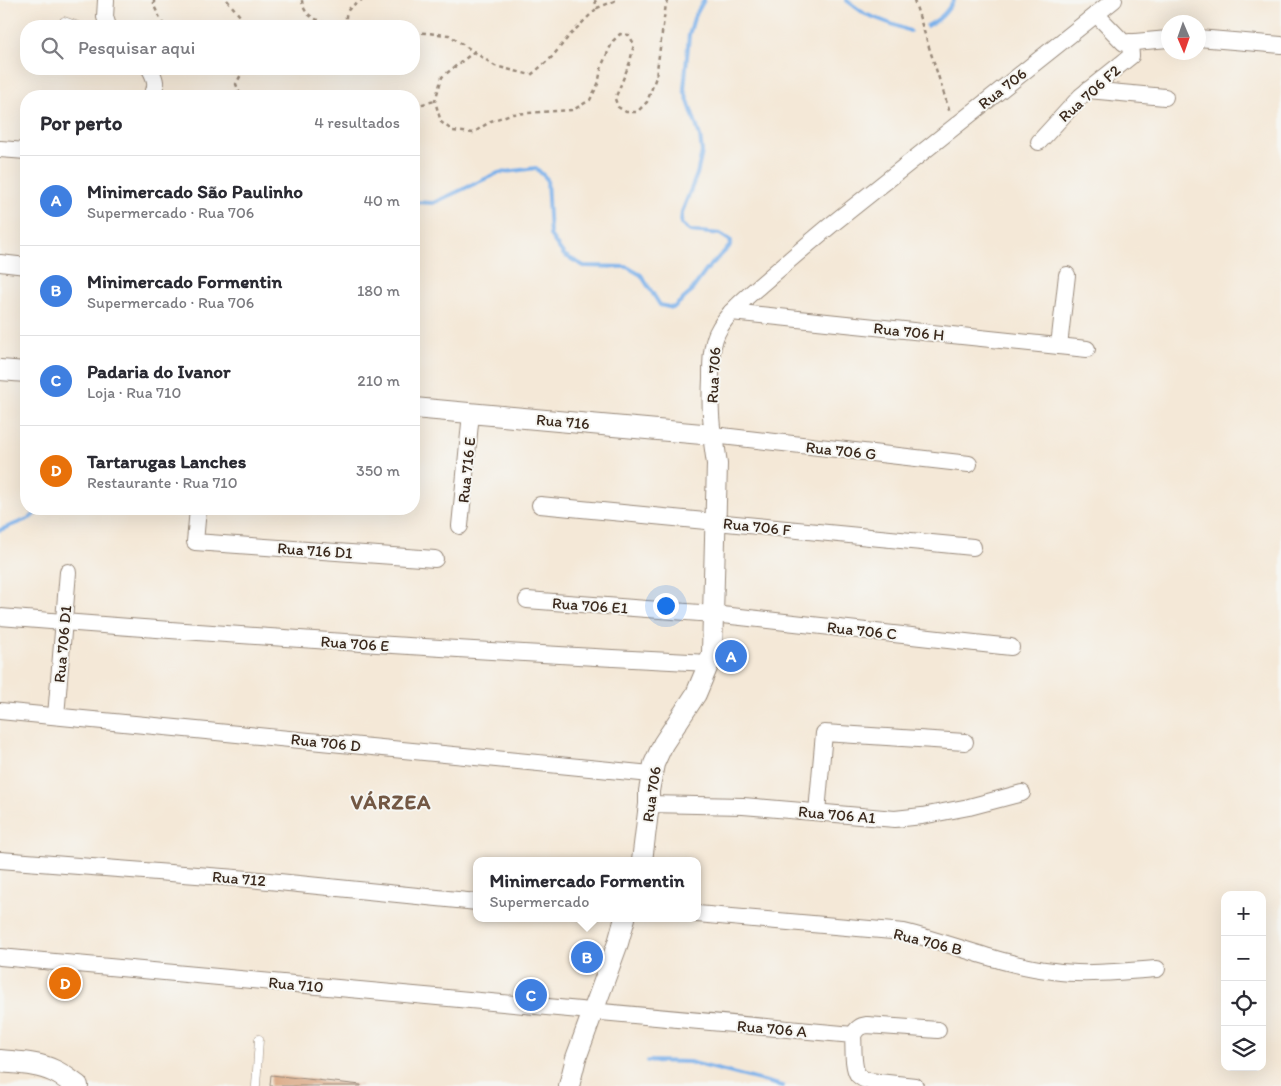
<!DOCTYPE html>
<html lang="pt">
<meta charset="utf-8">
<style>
body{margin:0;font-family:Itim,sans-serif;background:#f7f7f7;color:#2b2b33}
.controls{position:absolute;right:15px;bottom:15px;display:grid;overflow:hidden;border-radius:10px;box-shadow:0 5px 20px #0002}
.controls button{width:45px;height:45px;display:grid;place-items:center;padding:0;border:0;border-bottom:1px solid #e1e1e2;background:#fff;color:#2b2b33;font:25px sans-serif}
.compass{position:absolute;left:1161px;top:15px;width:45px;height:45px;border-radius:50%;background:#fff;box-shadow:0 5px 20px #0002;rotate:178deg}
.you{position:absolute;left:665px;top:605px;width:18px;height:18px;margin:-12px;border:4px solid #fff;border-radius:50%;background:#1a73e8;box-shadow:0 0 0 8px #1a73e833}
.badge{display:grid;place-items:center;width:32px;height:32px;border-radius:50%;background:#b45309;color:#fff;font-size:16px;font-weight:700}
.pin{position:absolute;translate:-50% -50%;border:2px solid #fff;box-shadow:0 1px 5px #0006}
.popup{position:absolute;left:473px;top:857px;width:228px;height:65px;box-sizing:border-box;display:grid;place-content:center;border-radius:10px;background:#fff;filter:drop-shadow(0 1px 4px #0005);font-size:16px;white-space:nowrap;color:#7c7c81}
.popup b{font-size:19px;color:#2b2b33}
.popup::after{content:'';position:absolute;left:50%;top:100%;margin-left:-10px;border:10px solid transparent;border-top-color:#fff}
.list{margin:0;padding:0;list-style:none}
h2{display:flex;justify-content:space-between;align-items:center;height:65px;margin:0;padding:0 20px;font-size:21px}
h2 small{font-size:16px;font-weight:400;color:#7c7c81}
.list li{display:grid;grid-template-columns:32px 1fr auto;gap:15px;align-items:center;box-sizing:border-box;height:90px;padding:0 20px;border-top:1px solid #e1e1e2}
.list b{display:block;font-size:19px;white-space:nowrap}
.list p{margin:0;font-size:16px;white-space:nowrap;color:#7c7c81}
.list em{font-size:16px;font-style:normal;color:#7c7c81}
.icon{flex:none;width:28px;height:28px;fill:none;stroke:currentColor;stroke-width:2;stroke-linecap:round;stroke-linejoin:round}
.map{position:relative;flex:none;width:1281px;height:1086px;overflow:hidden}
.search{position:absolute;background:#fff;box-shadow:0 5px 20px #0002;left:20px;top:20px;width:400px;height:55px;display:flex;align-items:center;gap:12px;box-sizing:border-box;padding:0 18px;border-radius:20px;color:#7c7c81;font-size:19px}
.panel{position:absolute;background:#fff;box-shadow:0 5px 20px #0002;left:20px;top:90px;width:400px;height:425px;border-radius:20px}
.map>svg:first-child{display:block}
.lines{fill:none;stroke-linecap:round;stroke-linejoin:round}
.stream{stroke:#7cb1ea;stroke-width:4}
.building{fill:#dcae8c}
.service-casing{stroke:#98897a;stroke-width:9}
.minor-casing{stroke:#98897a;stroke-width:18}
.tertiary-casing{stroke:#98897a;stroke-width:22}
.secondary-casing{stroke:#98897a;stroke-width:24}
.path{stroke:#98897a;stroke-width:2.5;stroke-dasharray:4 4;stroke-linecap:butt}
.service{stroke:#fff;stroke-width:8}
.minor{stroke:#fff;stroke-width:16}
.tertiary{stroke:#fff;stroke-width:20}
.secondary{stroke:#fff;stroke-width:22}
.labels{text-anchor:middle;stroke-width:4;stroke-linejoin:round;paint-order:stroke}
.street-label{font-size:16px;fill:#3b2a1e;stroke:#f6f6f2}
.district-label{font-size:21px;font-weight:bold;letter-spacing:1px;fill:#735844;stroke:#f6f6f2}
</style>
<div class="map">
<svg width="1281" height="1086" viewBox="0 0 1281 1086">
<rect width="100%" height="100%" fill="#f6f6f2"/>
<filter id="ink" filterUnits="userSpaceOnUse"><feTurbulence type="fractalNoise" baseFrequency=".02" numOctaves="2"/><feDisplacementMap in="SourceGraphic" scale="10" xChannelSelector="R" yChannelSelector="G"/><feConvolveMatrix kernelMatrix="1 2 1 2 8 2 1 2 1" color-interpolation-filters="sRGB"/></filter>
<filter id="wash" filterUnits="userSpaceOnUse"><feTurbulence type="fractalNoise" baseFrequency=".0096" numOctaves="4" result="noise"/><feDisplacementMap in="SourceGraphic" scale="20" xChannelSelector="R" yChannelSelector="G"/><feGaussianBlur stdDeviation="1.12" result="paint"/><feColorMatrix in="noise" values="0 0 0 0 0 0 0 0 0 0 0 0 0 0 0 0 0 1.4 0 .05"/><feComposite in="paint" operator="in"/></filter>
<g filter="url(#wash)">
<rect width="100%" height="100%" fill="#f4e8d7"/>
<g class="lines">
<g class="stream">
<path d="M846,0L865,14L910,31"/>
<path d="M927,26C941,19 946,13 954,0"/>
<path d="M414,202L433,203L498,173L536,168L547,179L550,235L564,255L584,266L627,267L641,275L660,305L673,308L689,294L708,268L730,246L731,241L720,234L690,231L681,224L682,212L697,174L702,152L700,136L684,89L689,35L694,18L704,0"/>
<path d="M0,530L30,518L41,509"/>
<path d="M648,1061L689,1062L783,1086"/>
</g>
</g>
<g id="blocks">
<path class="building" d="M271,1075L361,1085V1086H270Z"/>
</g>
</g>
<g filter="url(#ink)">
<use href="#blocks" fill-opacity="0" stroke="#98897a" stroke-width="1"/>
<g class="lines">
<g class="service-casing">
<g id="service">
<path d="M64,21L78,26"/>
<path d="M256,1086L259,1039"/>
</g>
</g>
<g class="minor-casing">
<g id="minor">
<path d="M106,0L105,17L108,26"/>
<path d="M1096,14L1124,43L1168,39"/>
<path d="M1198,38L1281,45"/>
<path d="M150,69C156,80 157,85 152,96"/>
<path d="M1088,90L1165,97"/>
<path d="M1039,142L1081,96L1131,56L1130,42"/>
<path d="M0,149L26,151"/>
<path d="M0,263L26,266"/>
<path d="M731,312L1087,349"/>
<path d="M1059,346L1067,275"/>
<path d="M969,464L713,435C710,415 710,398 711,378C711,362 711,347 717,333C727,312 747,297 764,282C786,263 808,244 831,225L1114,0"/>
<path d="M540,505L973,547"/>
<path d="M198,509L195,542L435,559"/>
<path d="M460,526L471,413"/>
<path d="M527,600L713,614L1011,647"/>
<path d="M0,617C236,636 473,651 709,663"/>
<path d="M0,711L651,774"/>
<path d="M56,716L68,572"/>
<path d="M649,804L743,806L895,819L922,816L969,807L1022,793"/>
<path d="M817,812L824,733L965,742"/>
<path d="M0,860L249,879L477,902"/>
<path d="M697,914L904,932C954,944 1002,965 1053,971C1087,976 1122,971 1157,969"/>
<path d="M0,957L853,1035C854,1046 852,1066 858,1075C861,1078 865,1080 869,1081L915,1086"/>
<path d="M853,1035C857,1028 860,1026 867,1025L938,1030"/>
</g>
</g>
<g class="tertiary-casing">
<g id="tertiary">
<path d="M0,370L26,372"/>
<path d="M414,408L713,435L717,464L712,653L709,663L696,694L663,744L654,764L649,791V804L642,861"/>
<path d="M569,1086L576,1058L618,943L625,918"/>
</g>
</g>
<g class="secondary-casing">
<path id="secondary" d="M0,1061C18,1063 37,1063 54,1071C63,1075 70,1081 77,1086"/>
</g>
<g class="path">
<path d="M154,0V6L164,26"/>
<path d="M227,0L248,26"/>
<path d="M302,0C303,19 324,23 340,26"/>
<path d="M595,0L597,8L617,0"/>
<path d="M914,0L950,113"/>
<path d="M348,26C342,12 350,6 362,0"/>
<path d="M414,32L449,35L495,66L531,75L551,58L570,35L597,8"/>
<path d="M475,51L442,77L435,101L441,122L453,131L473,133L491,121L511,114L573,110L590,100L598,84L602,65L613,41L620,34L629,35L634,44L630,62L615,99L618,107L626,112H637L647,102L656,77L666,4L668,0"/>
<path d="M244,69L236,84L239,92L247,96"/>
<path d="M414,106L435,101"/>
</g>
<use href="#service" class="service"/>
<use href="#minor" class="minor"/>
<use href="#tertiary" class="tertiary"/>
<use href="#secondary" class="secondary"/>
</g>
</g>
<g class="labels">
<g class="street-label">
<text transform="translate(1002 88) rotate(-38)" y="6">Rua 706</text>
<text transform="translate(1089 93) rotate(-42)" y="6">Rua 706 F2</text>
<text transform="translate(909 331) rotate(6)" y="6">Rua 706 H</text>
<text transform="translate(713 375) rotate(-87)" y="6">Rua 706</text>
<text transform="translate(563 421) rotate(5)" y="6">Rua 716</text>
<text transform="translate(841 450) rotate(6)" y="6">Rua 706 G</text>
<text transform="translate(466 470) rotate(-84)" y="6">Rua 716 E</text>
<text transform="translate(757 526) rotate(6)" y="6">Rua 706 F</text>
<text transform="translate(315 550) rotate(4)" y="6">Rua 716 D1</text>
<text transform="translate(590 605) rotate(4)" y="6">Rua 706 E1</text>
<text transform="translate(862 630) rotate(6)" y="6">Rua 706 C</text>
<text transform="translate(355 643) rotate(4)" y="6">Rua 706 E</text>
<text transform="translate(62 644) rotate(-85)" y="6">Rua 706 D1</text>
<text transform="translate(326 742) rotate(6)" y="6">Rua 706 D</text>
<text transform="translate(651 794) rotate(-82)" y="6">Rua 706</text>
<text transform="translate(837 814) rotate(5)" y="6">Rua 706 A1</text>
<text transform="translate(239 878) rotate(5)" y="6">Rua 712</text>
<text transform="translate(928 941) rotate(14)" y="6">Rua 706 B</text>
<text transform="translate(296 984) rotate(5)" y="6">Rua 710</text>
<text transform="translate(772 1028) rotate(5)" y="6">Rua 706 A</text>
</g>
<g class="district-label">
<text x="391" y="809">VÁRZEA</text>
</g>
</g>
</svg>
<div class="controls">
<button>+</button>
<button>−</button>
<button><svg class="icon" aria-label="locate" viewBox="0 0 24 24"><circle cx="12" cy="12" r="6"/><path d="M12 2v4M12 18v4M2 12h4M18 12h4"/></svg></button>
<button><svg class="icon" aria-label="layers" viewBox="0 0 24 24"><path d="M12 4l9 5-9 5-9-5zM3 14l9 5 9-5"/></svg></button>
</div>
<svg class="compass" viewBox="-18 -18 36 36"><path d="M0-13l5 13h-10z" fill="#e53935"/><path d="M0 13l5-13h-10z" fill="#7c7c81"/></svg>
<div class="you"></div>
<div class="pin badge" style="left:731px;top:656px;background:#3f7fe0">A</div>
<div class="pin badge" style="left:587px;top:957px;background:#3f7fe0">B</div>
<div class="popup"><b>Minimercado Formentin</b>Supermercado</div>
<div class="pin badge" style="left:531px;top:995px;background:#3f7fe0">C</div>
<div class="pin badge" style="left:65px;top:983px;background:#e8710a">D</div>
<div class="search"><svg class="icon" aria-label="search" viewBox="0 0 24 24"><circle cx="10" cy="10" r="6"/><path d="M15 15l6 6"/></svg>Pesquisar aqui</div>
<section class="panel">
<h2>Por perto<small>4 resultados</small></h2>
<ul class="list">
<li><span class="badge" style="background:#3f7fe0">A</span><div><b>Minimercado São Paulinho</b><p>Supermercado · Rua 706</p></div><em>40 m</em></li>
<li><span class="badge" style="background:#3f7fe0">B</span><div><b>Minimercado Formentin</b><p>Supermercado · Rua 706</p></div><em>180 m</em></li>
<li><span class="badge" style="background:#3f7fe0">C</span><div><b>Padaria do Ivanor</b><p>Loja · Rua 710</p></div><em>210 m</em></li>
<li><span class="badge" style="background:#e8710a">D</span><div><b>Tartarugas Lanches</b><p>Restaurante · Rua 710</p></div><em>350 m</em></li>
</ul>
</section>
</div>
